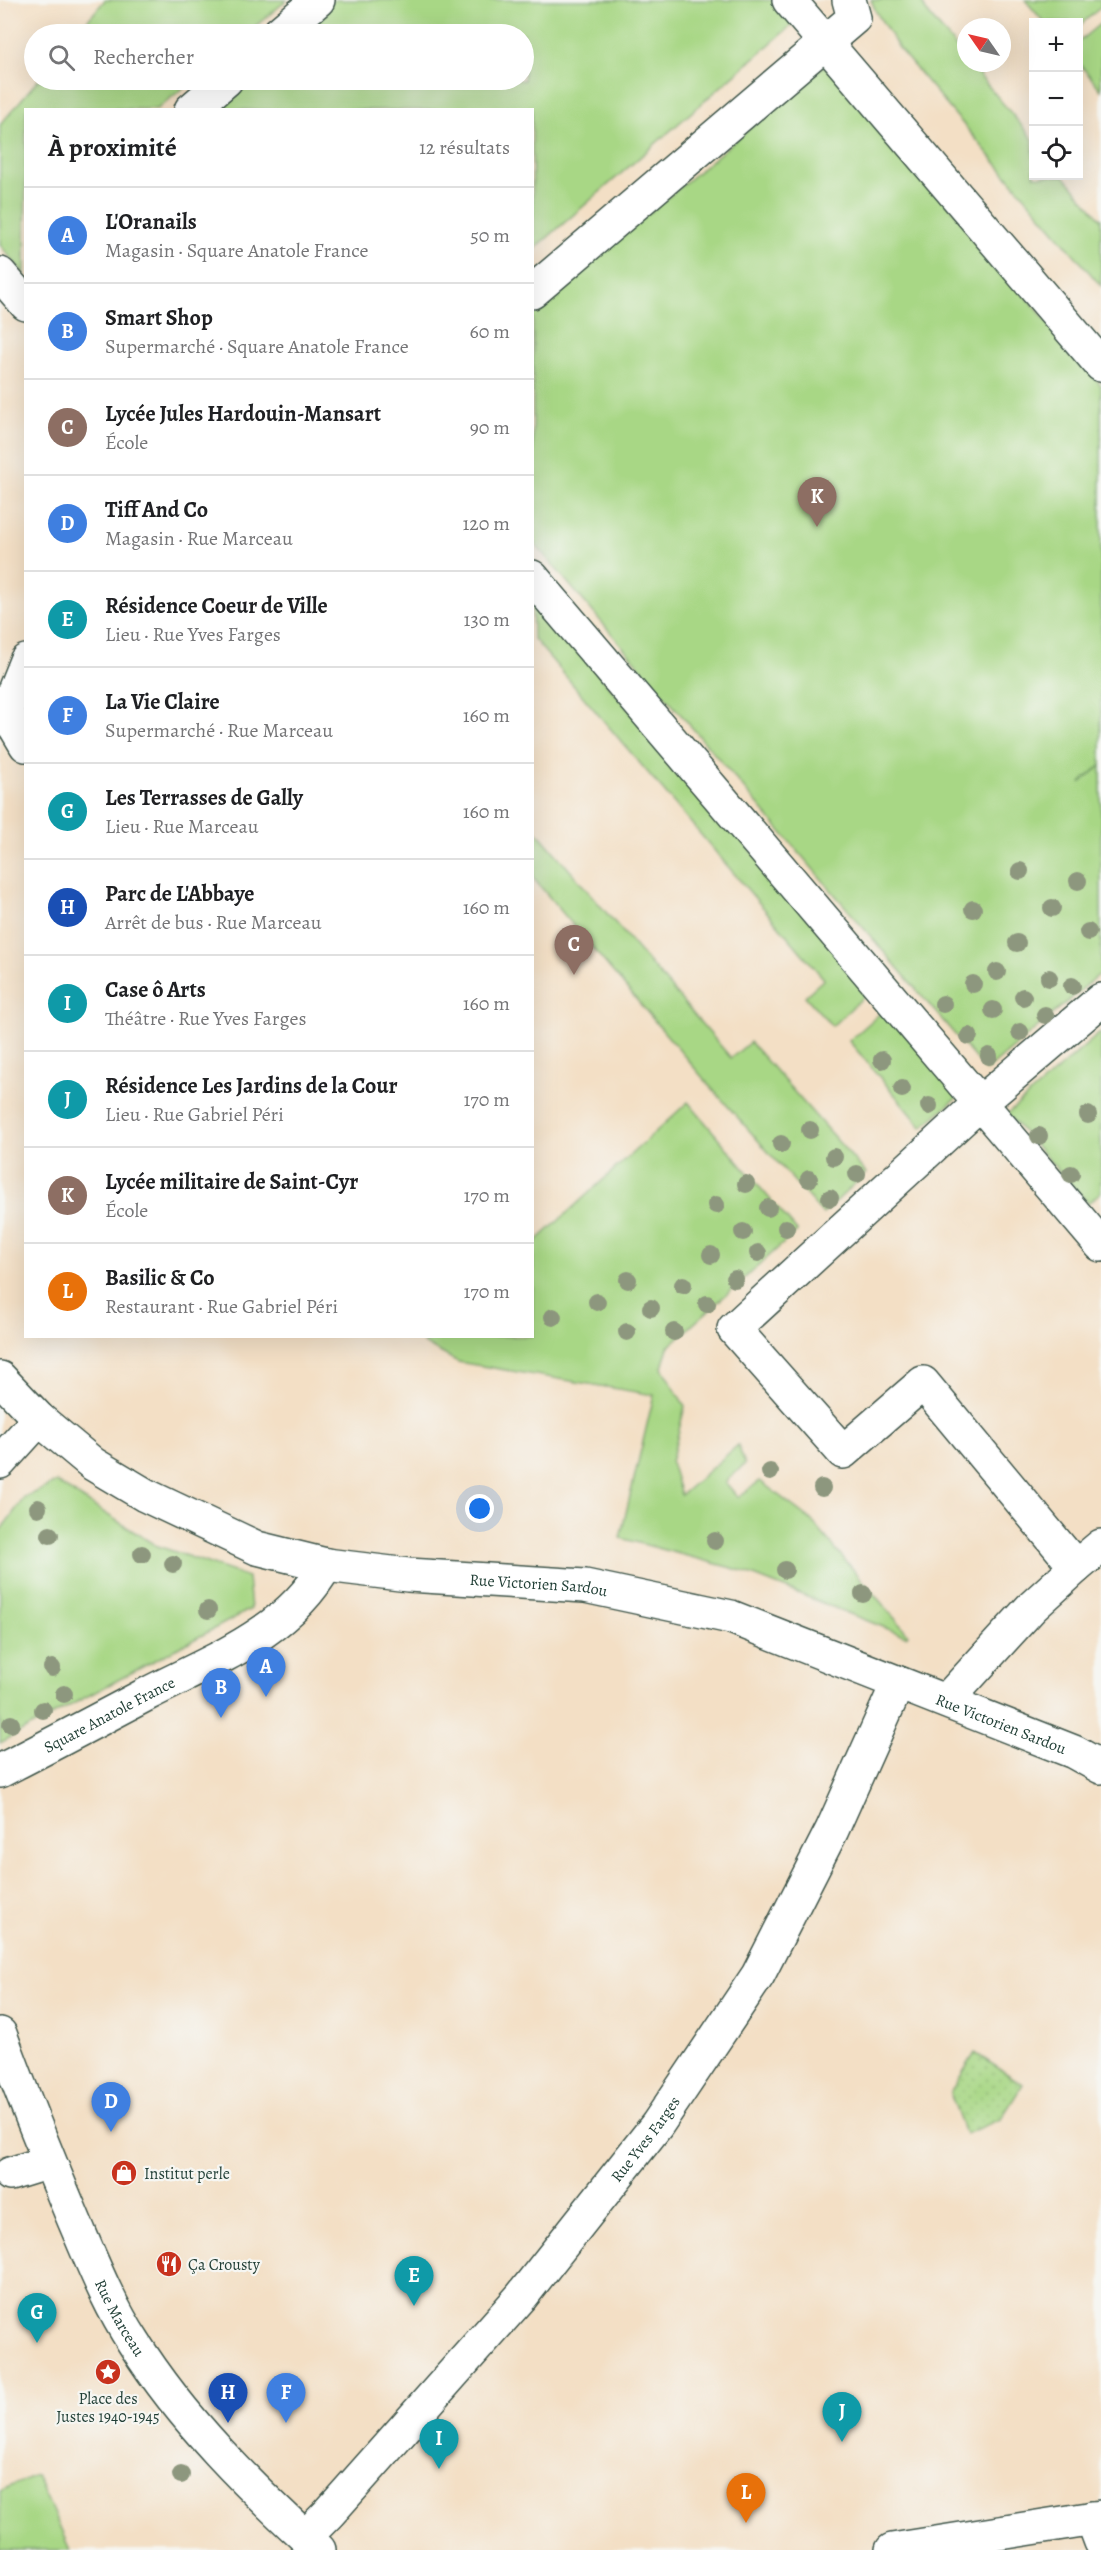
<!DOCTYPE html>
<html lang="fr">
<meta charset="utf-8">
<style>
body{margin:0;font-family:Alegreya,serif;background:#f2f2f2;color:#202124}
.controls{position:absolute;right:18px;top:18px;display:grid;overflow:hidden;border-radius:0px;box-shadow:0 6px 24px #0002}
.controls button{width:54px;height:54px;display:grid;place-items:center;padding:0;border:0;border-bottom:2px solid #e0e0e0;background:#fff;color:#202124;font:30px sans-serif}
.compass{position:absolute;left:957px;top:18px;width:54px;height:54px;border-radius:50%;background:#fff;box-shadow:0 6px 24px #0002;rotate:304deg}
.you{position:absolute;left:480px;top:1509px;width:21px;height:21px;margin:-15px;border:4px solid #fff;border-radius:50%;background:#1a73e8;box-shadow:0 0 0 9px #1a73e833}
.badge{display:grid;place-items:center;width:39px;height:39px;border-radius:50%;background:#0f766e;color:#fff;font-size:20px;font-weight:700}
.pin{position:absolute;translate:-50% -50px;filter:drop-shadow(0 2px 3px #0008)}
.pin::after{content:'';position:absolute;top:32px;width:21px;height:18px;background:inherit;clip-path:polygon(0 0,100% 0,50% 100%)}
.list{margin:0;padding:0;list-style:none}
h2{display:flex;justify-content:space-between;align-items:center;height:78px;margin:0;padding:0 24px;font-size:26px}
h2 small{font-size:20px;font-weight:400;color:#757577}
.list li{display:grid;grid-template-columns:39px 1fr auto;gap:18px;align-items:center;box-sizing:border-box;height:96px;padding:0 24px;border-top:2px solid #e0e0e0}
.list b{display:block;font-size:22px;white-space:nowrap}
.list p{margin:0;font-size:20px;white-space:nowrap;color:#757577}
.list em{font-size:20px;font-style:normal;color:#757577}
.icon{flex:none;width:33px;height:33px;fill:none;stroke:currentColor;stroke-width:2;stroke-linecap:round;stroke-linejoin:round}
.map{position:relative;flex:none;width:1101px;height:2550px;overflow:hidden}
.search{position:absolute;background:#fff;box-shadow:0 6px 24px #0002;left:24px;top:24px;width:510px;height:66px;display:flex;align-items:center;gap:15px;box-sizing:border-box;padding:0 21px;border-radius:33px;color:#757577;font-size:22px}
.panel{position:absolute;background:#fff;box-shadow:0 6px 24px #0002;left:24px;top:108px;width:510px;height:1230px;border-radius:0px}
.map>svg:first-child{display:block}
.green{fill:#a8d785;stroke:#648a5c;stroke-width:1.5}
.park{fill:url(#park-dots);stroke:#648a5c;stroke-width:1.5}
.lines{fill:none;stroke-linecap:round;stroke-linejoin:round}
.minor-casing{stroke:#3f554a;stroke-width:36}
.major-casing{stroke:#3f554a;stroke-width:36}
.minor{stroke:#fff;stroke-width:33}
.major{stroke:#fff;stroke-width:33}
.tree{fill:#8d977e}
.labels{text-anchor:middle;stroke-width:4.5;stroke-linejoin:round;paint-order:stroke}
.street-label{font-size:16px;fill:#1f3d34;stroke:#f6f6f2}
.poi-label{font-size:16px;fill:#1f3d34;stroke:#f6f6f2;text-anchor:start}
</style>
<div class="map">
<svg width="1101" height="2550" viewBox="0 0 1101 2550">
<defs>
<pattern id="park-dots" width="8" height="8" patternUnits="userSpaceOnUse" patternTransform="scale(1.5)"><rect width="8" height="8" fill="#a8d785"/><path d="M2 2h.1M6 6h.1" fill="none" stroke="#90b973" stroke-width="1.8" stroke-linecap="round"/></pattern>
</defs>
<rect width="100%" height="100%" fill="#f6f6f2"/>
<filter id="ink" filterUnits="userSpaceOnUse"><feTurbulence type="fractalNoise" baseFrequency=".0167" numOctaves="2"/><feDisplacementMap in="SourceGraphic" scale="12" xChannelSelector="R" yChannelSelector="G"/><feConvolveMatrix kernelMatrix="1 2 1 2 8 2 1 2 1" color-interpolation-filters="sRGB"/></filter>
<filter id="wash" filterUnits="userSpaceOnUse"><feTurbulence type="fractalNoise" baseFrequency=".008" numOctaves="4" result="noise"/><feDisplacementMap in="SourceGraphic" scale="24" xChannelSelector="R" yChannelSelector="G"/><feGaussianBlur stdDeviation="1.35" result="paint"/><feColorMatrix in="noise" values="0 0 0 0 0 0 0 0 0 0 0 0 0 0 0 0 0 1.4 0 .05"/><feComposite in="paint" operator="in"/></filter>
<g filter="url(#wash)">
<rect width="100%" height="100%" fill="#f3dfc5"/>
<g class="green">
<path d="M105,0H287L246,34H76Z"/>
<path d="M334,0H773L793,24L533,250L532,110H206L241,80H524V34H293Z"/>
<path d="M871,0H921L926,11L966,59V63H969L1033,139L1034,176H1064L1101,219V286L900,50L876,12Z"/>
<path d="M1025,0H1101V7L1079,26L1078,22H1044Z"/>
<path d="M1101,23V90L1079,63L1078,42Z"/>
<path d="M828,62L1101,385V765L1080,783L1101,766V973L986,1071L533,542V311Z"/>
<path d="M38,80H193L157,109L26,110L25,275L0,245V125Z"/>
<path d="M532,597L871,990L832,1026L805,996L824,979L533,638Z"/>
<path d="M532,826L731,1058L750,1042L866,1173L823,1214L709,1085L533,878Z"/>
<path d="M885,1009L959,1096L922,1127L849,1041Z"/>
<path d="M1101,1032V1192L1088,1203L1007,1114Z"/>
<path d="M688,1102L797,1231L668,1347L662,1368L685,1406L671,1462L681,1495L738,1445L745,1464L725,1482L738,1497L760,1481L811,1520L908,1634L906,1636L739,1570L620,1538L654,1395L458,1362L423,1343L430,1337L532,1336L533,1244Z"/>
<path d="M56,1482L155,1545L248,1577L251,1609L0,1743V1531L24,1498Z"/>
<path d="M36,2475L70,2550H0V2491Z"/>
</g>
<path class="park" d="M975,2053L1023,2084L1001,2119L965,2134L950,2093Z"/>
</g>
<g filter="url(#ink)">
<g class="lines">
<g class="minor-casing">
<g id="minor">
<path d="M789,0L1101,365"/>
<path d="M278,34L318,0"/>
<path d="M191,110L226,80"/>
<path d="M0,274L26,304"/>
<path d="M532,292L854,18L849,0"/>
<path d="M532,577L1101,1245"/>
<path d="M6,711L26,661"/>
<path d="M0,715L6,711L26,745"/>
<path id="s1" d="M0,1378L39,1419L93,1464L145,1495L257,1548L326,1565L408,1575L585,1586L731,1617L1074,1752L1101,1767"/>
<path d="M0,1462L39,1419"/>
<path d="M1076,1567L1101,1546"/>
<path d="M946,1701L1031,1608L1076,1567L923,1383L843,1452L734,1329L979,1104L1101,1000"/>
<path id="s2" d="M0,1771C49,1746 98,1720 147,1694C213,1660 288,1633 326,1565"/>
<path id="s3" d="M0,2034C23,2097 48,2158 74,2220C92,2262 109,2305 134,2343C183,2421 251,2488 319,2550"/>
<path d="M10,2174L49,2162"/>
<path d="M1092,2518L1101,2542"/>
<path id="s4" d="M305,2537L329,2513L521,2297L657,2125L758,1975L832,1830L898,1683"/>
</g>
</g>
<g class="major-casing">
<path id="major" d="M892,2550L1101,2517"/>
</g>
<use href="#minor" class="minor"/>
<use href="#major" class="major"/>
</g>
<g class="tree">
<circle cx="1020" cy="871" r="9"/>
<circle cx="1078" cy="881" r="9"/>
<circle cx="1052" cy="908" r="9"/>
<circle cx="973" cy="909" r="9"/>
<circle cx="1088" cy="932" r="9"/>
<circle cx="1017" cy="943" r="9"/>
<circle cx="997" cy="972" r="9"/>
<circle cx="1049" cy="978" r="9"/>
<circle cx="973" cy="984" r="9"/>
<circle cx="1072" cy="986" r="9"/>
<circle cx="1023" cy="997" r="9"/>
<circle cx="943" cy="1004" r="9"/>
<circle cx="993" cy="1010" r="9"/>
<circle cx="1045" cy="1015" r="9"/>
<circle cx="1020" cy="1032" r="9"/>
<circle cx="969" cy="1036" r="9"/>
<circle cx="989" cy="1056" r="9"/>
<circle cx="882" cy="1060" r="9"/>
<circle cx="902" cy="1089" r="9"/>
<circle cx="929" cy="1106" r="9"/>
<circle cx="1088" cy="1115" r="9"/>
<circle cx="810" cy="1130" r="9"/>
<circle cx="1039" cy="1136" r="9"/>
<circle cx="781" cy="1144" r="9"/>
<circle cx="834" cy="1157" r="9"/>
<circle cx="857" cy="1174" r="9"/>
<circle cx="1071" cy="1174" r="9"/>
<circle cx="809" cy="1179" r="9"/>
<circle cx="746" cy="1184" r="9"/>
<circle cx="830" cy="1198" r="9"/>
<circle cx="716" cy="1205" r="9"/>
<circle cx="768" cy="1208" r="9"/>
<circle cx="786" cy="1228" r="9"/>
<circle cx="743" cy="1232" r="9"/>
<circle cx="758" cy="1253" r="9"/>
<circle cx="711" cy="1255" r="9"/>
<circle cx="735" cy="1279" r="9"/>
<circle cx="628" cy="1280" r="9"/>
<circle cx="683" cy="1285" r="9"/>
<circle cx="597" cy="1302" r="9"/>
<circle cx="707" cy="1304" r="9"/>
<circle cx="651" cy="1308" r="9"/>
<circle cx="553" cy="1317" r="9"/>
<circle cx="627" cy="1332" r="9"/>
<circle cx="674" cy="1332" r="9"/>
<circle cx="770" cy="1472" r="9"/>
<circle cx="822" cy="1488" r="9"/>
<circle cx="38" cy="1508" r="9"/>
<circle cx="50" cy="1535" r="9"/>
<circle cx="715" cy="1541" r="9"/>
<circle cx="142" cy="1554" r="9"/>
<circle cx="173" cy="1564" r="9"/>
<circle cx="785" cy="1570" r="9"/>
<circle cx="863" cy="1594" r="9"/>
<circle cx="208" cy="1610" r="9"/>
<circle cx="52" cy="1668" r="9"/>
<circle cx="64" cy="1694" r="9"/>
<circle cx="43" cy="1710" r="9"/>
<circle cx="11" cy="1724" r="9"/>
<circle cx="181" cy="2475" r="9"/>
</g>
</g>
<defs>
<g id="shop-disc" transform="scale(1.35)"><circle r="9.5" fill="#c8321e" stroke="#f6f6f2"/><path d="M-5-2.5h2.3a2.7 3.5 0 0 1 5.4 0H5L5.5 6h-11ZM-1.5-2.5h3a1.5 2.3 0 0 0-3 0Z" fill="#fff"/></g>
<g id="restaurant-disc" transform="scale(1.35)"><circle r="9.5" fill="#c8321e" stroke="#f6f6f2"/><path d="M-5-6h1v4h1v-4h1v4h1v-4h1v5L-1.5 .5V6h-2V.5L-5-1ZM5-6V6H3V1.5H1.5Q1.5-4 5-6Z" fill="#fff"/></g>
<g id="sight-disc" transform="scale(1.35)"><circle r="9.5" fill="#c8321e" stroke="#f6f6f2"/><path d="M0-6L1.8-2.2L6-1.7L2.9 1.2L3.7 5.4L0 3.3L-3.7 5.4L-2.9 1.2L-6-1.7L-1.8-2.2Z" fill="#fff"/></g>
</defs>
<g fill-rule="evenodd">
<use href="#shop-disc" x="124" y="2173"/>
<use href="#restaurant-disc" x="169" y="2264"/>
<use href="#sight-disc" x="108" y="2372"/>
</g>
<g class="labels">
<g class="street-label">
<text dy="6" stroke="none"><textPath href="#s1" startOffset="596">Rue Victorien Sardou</textPath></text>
<text dy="6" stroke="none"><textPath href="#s2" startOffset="123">Square Anatole France</textPath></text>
<text dy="6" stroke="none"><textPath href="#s1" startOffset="1082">Rue Victorien Sardou</textPath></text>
<text dy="6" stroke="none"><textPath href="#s4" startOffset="524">Rue Yves Farges</textPath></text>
<text dy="6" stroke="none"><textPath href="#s3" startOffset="308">Rue Marceau</textPath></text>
</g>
<g class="poi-label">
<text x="144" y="2179">Institut perle</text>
<text x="188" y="2270">Ça Crousty</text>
<text x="108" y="2404" text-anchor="middle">Place des<tspan x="108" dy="18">Justes 1940-1945</tspan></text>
</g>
</g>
</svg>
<div class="controls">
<button>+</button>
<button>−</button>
<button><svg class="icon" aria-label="locate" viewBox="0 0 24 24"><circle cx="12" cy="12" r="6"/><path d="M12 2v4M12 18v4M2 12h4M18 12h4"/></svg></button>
</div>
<svg class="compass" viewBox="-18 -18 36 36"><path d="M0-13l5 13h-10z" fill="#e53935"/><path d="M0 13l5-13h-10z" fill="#757577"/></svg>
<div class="you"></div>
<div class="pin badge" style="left:266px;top:1697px;background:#3f7fe0">A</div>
<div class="pin badge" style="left:221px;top:1718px;background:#3f7fe0">B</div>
<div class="pin badge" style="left:574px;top:975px;background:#8d6e63">C</div>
<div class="pin badge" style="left:111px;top:2132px;background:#3f7fe0">D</div>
<div class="pin badge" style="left:414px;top:2306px;background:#0f9aa8">E</div>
<div class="pin badge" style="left:286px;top:2423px;background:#3f7fe0">F</div>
<div class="pin badge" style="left:37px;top:2343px;background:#0f9aa8">G</div>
<div class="pin badge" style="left:228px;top:2423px;background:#1a4fb4">H</div>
<div class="pin badge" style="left:439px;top:2469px;background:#0f9aa8">I</div>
<div class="pin badge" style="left:842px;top:2442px;background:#0f9aa8">J</div>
<div class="pin badge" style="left:817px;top:527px;background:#8d6e63">K</div>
<div class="pin badge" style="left:746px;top:2523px;background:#e8710a">L</div>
<div class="search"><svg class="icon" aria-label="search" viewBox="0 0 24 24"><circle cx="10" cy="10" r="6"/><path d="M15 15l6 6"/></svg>Rechercher</div>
<section class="panel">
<h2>À proximité<small>12 résultats</small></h2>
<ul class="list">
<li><span class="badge" style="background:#3f7fe0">A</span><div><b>L'Oranails</b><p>Magasin · Square Anatole France</p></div><em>50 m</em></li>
<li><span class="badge" style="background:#3f7fe0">B</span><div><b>Smart Shop</b><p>Supermarché · Square Anatole France</p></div><em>60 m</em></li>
<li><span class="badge" style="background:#8d6e63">C</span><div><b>Lycée Jules Hardouin-Mansart</b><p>École</p></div><em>90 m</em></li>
<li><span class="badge" style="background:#3f7fe0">D</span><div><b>Tiff And Co</b><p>Magasin · Rue Marceau</p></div><em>120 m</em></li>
<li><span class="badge" style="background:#0f9aa8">E</span><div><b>Résidence Coeur de Ville</b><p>Lieu · Rue Yves Farges</p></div><em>130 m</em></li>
<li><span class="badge" style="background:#3f7fe0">F</span><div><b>La Vie Claire</b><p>Supermarché · Rue Marceau</p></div><em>160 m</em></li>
<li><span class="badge" style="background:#0f9aa8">G</span><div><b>Les Terrasses de Gally</b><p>Lieu · Rue Marceau</p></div><em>160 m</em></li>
<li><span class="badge" style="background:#1a4fb4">H</span><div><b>Parc de L'Abbaye</b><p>Arrêt de bus · Rue Marceau</p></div><em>160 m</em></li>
<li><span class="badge" style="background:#0f9aa8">I</span><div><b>Case ô Arts</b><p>Théâtre · Rue Yves Farges</p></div><em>160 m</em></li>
<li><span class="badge" style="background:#0f9aa8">J</span><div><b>Résidence Les Jardins de la Cour</b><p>Lieu · Rue Gabriel Péri</p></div><em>170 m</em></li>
<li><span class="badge" style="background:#8d6e63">K</span><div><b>Lycée militaire de Saint-Cyr</b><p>École</p></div><em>170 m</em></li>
<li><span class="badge" style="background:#e8710a">L</span><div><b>Basilic &amp; Co</b><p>Restaurant · Rue Gabriel Péri</p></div><em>170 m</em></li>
</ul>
</section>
</div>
